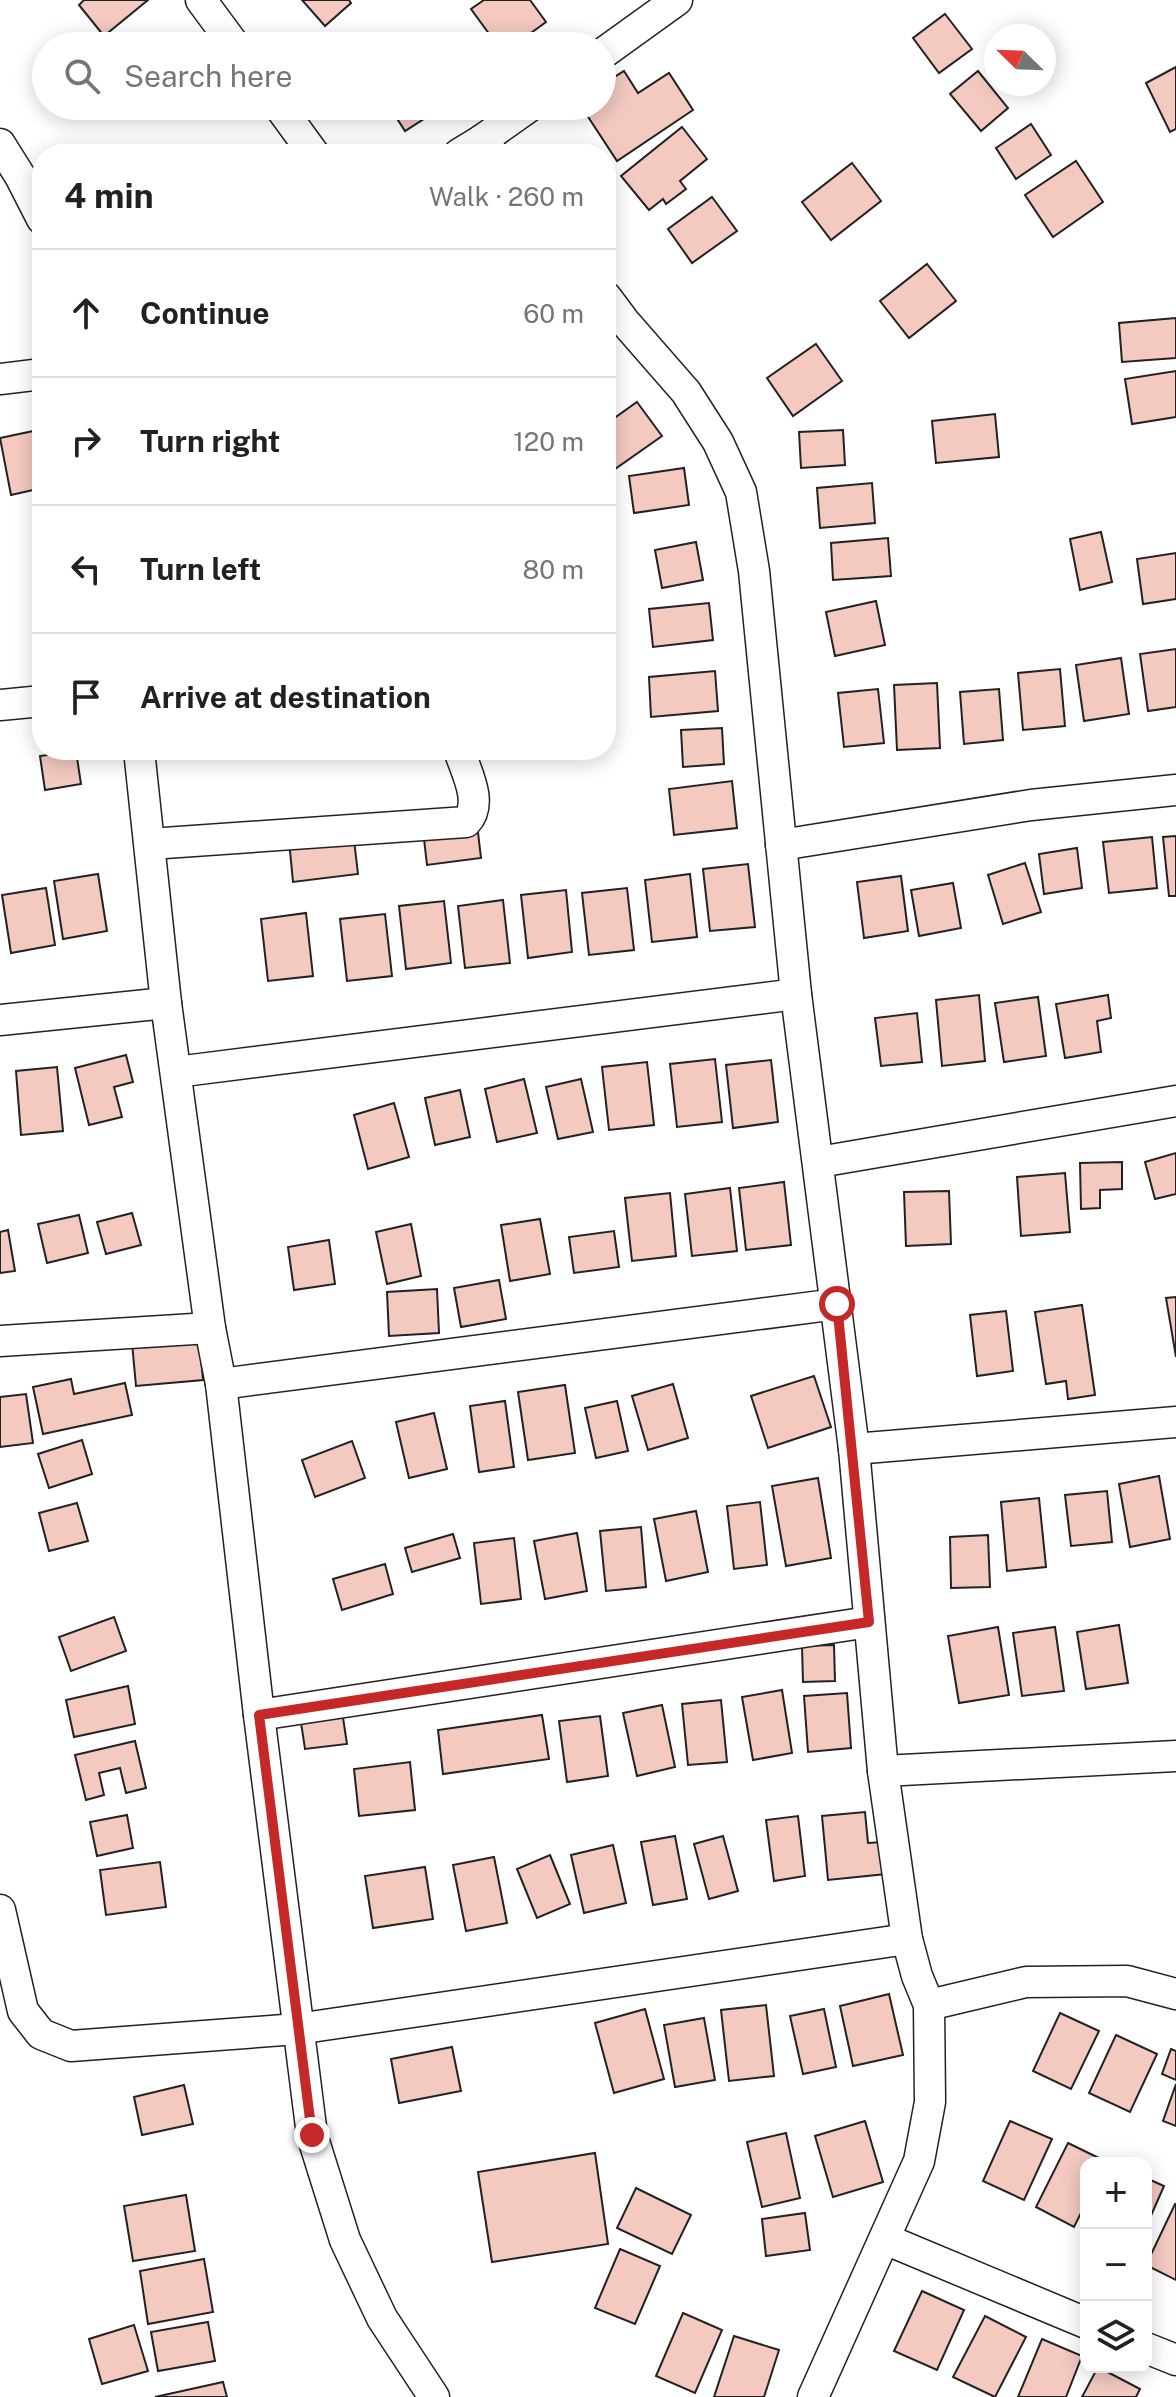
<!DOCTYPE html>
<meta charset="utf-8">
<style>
body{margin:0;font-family:"Public Sans",sans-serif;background:#f6f6f6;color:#202124}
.controls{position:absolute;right:24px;bottom:24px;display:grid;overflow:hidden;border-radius:16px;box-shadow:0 4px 20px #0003}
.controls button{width:72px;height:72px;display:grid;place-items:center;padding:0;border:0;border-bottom:2px solid #e0e0e0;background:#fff;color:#202124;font:40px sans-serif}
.compass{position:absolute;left:984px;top:24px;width:72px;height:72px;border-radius:50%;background:#fff;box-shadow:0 4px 20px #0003;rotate:293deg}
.stop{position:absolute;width:24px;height:24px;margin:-18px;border:6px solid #c62828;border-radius:50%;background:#fff}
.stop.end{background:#c62828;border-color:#fff;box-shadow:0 2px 8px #0008}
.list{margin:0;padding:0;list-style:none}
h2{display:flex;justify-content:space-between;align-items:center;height:104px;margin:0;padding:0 32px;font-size:34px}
h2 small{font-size:26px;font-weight:400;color:#757577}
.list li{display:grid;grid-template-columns:52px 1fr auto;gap:24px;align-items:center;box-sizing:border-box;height:128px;padding:0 32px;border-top:2px solid #e0e0e0}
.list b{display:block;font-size:30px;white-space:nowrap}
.list em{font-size:26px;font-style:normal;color:#757577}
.icon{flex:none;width:44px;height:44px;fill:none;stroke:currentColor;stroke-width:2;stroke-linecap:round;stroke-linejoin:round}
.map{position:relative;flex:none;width:1176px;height:2397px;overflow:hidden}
.search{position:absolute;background:#fff;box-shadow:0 4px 20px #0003;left:32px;top:32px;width:584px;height:88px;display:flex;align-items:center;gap:20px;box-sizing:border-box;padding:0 28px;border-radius:44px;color:#757577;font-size:30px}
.panel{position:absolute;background:#fff;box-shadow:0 4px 20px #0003;left:32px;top:144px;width:584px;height:616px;border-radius:32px}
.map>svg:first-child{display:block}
.building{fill:#f3c9c0;stroke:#222;stroke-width:2}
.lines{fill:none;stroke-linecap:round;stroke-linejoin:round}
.minor-casing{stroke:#222;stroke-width:33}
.minor{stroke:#fff;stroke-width:30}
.route{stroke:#c62828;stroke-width:10}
</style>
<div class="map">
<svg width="1176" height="2397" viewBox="0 0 1176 2397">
<rect width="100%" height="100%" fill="#fff"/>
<g class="building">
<path d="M84,0H148L104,36L79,5Z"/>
<path d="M302,0H349L351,3L325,26Z"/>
<path d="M484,0H530L546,22L513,46H498L471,9Z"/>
<path d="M945,14L972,49L939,73L913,38Z"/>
<path d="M1176,67V129L1170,132L1146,83Z"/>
<path d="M624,71L638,93L669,73L693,110L617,161L581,106H602V85Z"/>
<path d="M978,71L1008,108L981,131L950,94Z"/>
<path d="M389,106H444L405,131Z"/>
<path d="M1031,124L1051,155L1016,179L996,148Z"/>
<path d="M682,127L707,159L680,181L686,189L666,204L663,199L649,210L621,176Z"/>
<path d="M1076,161L1103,202L1053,237L1025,195Z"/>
<path d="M852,163L881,201L831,240L802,202Z"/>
<path d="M712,197L737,231L692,263L668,229Z"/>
<path d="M927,264L956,301L909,338L880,301Z"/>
<path d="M1176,318V358L1122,362L1119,323Z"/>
<path d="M816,344L842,381L793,416L767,378Z"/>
<path d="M1176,371V417L1132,424L1125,379Z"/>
<path d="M637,402L662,436L615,469L606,456V424Z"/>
<path d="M995,414L999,457L936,463L932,421Z"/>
<path d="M38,430L42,451V488L11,495L0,438Z"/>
<path d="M843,430L845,465L801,468L799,432Z"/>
<path d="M684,468L689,505L634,513L629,476Z"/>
<path d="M872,483L875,523L820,528L817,488Z"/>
<path d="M1101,532L1112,582L1080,590L1070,539Z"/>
<path d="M888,538L891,576L833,580L831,543Z"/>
<path d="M696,542L703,580L662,588L655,550Z"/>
<path d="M1176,553V599L1143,604L1137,559Z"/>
<path d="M876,601L885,645L835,656L826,612Z"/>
<path d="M709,603L713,640L653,647L649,609Z"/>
<path d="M1176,649V707L1148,711L1140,654Z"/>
<path d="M1121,658L1129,714L1084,721L1076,665Z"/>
<path d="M1060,669L1065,726L1023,730L1018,673Z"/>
<path d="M715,671L718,711L651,717L649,677Z"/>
<path d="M937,683L940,748L897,750L894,685Z"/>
<path d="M878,689L884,743L844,747L838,693Z"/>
<path d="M999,689L1003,740L964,744L960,692Z"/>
<path d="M722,728L724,764L683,767L681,730Z"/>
<path d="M76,751L81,784L45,790L40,756Z"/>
<path d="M732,781L737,828L674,835L669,789Z"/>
<path d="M352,823L358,874L293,882L288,830Z"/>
<path d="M477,824L481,858L427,865L423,830Z"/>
<path d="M1176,836V896H1169L1163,837Z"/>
<path d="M1152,837L1157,888L1109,893L1103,842Z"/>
<path d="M1077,848L1082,888L1044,894L1039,854Z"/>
<path d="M1025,863L1041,912L1003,924L988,875Z"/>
<path d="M748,864L755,927L710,931L703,869Z"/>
<path d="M98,874L107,931L63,939L54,881Z"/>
<path d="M690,874L697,937L652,942L645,880Z"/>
<path d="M901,876L908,931L864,938L857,882Z"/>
<path d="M953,883L961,928L919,936L911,890Z"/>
<path d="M46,888L55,945L11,953L2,895Z"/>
<path d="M627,888L634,950L589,955L582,893Z"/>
<path d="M566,890L572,952L528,958L521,895Z"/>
<path d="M503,900L510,963L465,968L458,906Z"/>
<path d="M444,901L451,963L406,969L399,906Z"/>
<path d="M306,913L313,976L268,981L261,919Z"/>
<path d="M385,914L392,976L347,981L340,919Z"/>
<path d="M979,995L985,1061L942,1066L936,1000Z"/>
<path d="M1108,995L1111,1018L1097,1021L1101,1052L1065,1058L1056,1004Z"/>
<path d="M1038,997L1046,1056L1004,1062L995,1003Z"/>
<path d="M917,1013L922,1062L881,1066L875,1018Z"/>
<path d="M126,1055L133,1082L114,1087L122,1117L89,1125L75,1068Z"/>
<path d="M715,1059L722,1122L677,1127L670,1064Z"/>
<path d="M771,1060L778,1122L733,1128L726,1065Z"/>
<path d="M647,1062L654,1125L609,1130L602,1067Z"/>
<path d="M57,1067L63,1131L21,1135L16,1071Z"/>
<path d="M524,1079L537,1133L497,1142L485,1089Z"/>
<path d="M581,1079L593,1132L558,1139L546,1087Z"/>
<path d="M460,1090L470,1137L435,1145L425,1098Z"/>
<path d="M394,1103L409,1157L368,1169L354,1115Z"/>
<path d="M1176,1153V1194L1155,1199L1145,1162Z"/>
<path d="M1122,1162V1189L1100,1190V1208L1081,1209L1080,1163Z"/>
<path d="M1065,1173L1070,1232L1021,1236L1017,1177Z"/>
<path d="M784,1182L791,1245L746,1250L739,1188Z"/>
<path d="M730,1188L737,1251L692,1256L685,1194Z"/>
<path d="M949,1191L951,1244L906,1246L904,1192Z"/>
<path d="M670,1193L676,1256L632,1261L625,1198Z"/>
<path d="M132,1213L141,1245L106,1254L97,1222Z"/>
<path d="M79,1215L88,1253L47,1263L38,1224Z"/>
<path d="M540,1219L550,1274L510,1281L501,1225Z"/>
<path d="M411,1224L421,1276L387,1284L376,1232Z"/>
<path d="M8,1230L15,1271L0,1273V1232Z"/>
<path d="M614,1231L619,1267L574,1273L569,1237Z"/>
<path d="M329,1240L335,1284L294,1290L288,1247Z"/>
<path d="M499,1280L506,1319L461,1327L454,1288Z"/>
<path d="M437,1289L439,1333L389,1336L387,1292Z"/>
<path d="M1176,1297V1357L1166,1298Z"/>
<path d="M1082,1305L1095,1395L1068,1399L1066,1381L1046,1384L1035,1312Z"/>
<path d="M1006,1311L1013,1371L977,1376L970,1315Z"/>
<path d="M199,1336L203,1380L136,1386L132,1343Z"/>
<path d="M814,1376L831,1427L768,1448L751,1396Z"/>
<path d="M71,1379L74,1394L125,1383L132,1415L43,1434L33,1387Z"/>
<path d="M673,1384L688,1438L648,1450L632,1396Z"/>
<path d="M565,1385L575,1453L528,1460L518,1392Z"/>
<path d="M26,1394L33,1443L0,1447V1397Z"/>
<path d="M505,1401L514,1467L479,1472L470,1406Z"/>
<path d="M617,1401L628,1451L596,1458L585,1408Z"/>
<path d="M434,1413L447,1469L409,1478L396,1422Z"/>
<path d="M82,1440L92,1474L49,1488L38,1454Z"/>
<path d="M352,1441L365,1478L315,1497L302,1460Z"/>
<path d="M1159,1476L1170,1539L1130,1547L1119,1484Z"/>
<path d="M818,1478L831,1558L786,1566L772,1486Z"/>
<path d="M1107,1491L1112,1542L1071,1546L1065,1495Z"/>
<path d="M1039,1498L1046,1567L1007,1571L1001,1502Z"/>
<path d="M760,1502L767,1565L734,1569L727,1506Z"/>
<path d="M77,1503L88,1541L49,1551L39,1513Z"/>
<path d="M696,1511L708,1572L666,1581L654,1519Z"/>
<path d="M641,1527L646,1587L606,1591L600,1531Z"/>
<path d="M577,1533L587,1591L545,1599L534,1541Z"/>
<path d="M453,1534L460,1558L412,1572L405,1548Z"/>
<path d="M988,1535L990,1587L951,1588L950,1537Z"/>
<path d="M514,1538L521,1599L481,1604L474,1543Z"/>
<path d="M385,1564L393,1594L342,1610L333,1579Z"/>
<path d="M114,1617L126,1651L71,1671L59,1637Z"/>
<path d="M1119,1625L1128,1683L1086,1689L1077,1632Z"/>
<path d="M998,1627L1009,1695L959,1703L948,1636Z"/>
<path d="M1055,1627L1064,1691L1022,1696L1013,1633Z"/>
<path d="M834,1645L835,1681L803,1682L802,1646Z"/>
<path d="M128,1686L135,1724L74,1737L66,1700Z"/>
<path d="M782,1690L792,1753L753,1760L742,1697Z"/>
<path d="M847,1693L851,1748L808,1752L804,1696Z"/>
<path d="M721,1700L727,1762L688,1765L682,1704Z"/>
<path d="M662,1705L675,1767L637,1776L623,1713Z"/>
<path d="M342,1711L347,1744L305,1749L300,1716Z"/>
<path d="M542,1715L549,1759L443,1774L438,1730Z"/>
<path d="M600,1716L608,1776L567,1782L559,1721Z"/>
<path d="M135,1741L146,1788L126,1793L120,1768L99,1773L104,1795L86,1800L75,1755Z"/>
<path d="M410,1762L415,1810L359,1816L354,1769Z"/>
<path d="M865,1812L868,1843L883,1842L886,1874L828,1880L822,1816Z"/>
<path d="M127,1815L133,1848L97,1856L90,1822Z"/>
<path d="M798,1816L805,1876L774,1881L766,1820Z"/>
<path d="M675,1836L687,1899L653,1905L641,1842Z"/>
<path d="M723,1836L738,1891L709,1899L694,1844Z"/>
<path d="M613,1845L626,1903L584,1913L571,1855Z"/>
<path d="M550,1855L570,1904L537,1918L517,1869Z"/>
<path d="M494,1857L507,1923L466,1931L453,1865Z"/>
<path d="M160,1862L166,1907L106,1915L100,1870Z"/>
<path d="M425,1867L433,1919L373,1928L365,1876Z"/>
<path d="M889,1994L903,2055L853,2066L840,2006Z"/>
<path d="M766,2005L774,2076L729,2081L721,2010Z"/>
<path d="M645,2009L664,2079L614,2093L595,2023Z"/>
<path d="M824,2009L836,2067L803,2074L790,2016Z"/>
<path d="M1060,2013L1099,2031L1071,2089L1033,2071Z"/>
<path d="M704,2018L715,2080L675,2087L664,2025Z"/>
<path d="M1116,2035L1157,2054L1130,2112L1089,2093Z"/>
<path d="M452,2047L461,2091L399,2103L391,2059Z"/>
<path d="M1171,2049L1176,2051V2080L1162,2074Z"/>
<path d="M1176,2084V2126L1163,2121Z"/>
<path d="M184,2085L193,2124L142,2135L134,2097Z"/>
<path d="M865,2121L883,2182L833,2197L815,2136Z"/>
<path d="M1010,2121L1052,2139L1024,2200L983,2181Z"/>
<path d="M786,2133L800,2198L762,2207L747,2142Z"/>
<path d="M1068,2143L1107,2162L1086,2163V2203L1074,2227L1036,2207Z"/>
<path d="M595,2153L608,2244L492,2262L478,2172Z"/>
<path d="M1146,2178L1164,2186L1146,2227Z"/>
<path d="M636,2188L691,2215L672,2254L617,2228Z"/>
<path d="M186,2195L195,2251L133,2261L124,2206Z"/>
<path d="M1175,2204H1176V2280L1146,2265Z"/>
<path d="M805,2213L810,2250L766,2256L762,2219Z"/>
<path d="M620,2249L660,2266L635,2324L595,2308Z"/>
<path d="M204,2259L213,2312L148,2324L140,2271Z"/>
<path d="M922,2291L964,2310L937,2370L894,2351Z"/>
<path d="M683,2313L722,2330L695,2393L656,2376Z"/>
<path d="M985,2316L1026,2337L995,2397L953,2377Z"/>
<path d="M208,2322L215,2361L158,2371L151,2332Z"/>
<path d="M134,2325L148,2371L102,2384L89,2339Z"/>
<path d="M734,2336L779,2350L764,2397H714Z"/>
<path d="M1042,2339L1082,2356L1066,2397H1018Z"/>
<path d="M1098,2367L1140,2389L1136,2397H1082Z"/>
<path d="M223,2382L227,2397H155Z"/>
</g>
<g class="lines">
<g class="minor-casing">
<g id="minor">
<path d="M201,0L235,46"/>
<path d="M602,54L677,0"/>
<path d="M279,106L314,154"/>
<path d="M482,140L530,106"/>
<path d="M0,144L20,176L42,219"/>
<path d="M459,154L482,140L493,154"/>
<path d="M606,297L624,321L686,392L718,442L741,492L754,571L796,994L854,1449L883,1771L907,1939L917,1976L929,2005L930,2102L919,2161L813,2397"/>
<path d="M0,379L42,374"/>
<path d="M0,705L42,701"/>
<path d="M139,750L166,1003L210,1328L221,1384L259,1715L312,2135L345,2240L382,2318L434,2397"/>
<path d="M150,844L466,822C484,803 466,772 459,750"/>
<path d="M781,845L1031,805L1176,790"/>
<path d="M0,1020L166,1003"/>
<path d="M176,1072L796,994"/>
<path d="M819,1162L1176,1101"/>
<path d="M0,1341L210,1328"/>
<path d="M221,1384L837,1304"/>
<path d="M854,1449L1176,1422"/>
<path d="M259,1715L869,1622"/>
<path d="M883,1771L1176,1756"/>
<path d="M0,1910L23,2011L41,2034L71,2046L297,2029L907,1939"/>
<path d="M929,2005L1026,1982L1127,1981L1176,1994"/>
<path d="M885,2239L1086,2323"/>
<path d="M1146,2348L1176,2360"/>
</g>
</g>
<use href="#minor" class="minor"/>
</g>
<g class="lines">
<path class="route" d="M312,2135L259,1715L869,1622L837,1304"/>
</g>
</svg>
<div class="controls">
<button>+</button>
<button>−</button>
<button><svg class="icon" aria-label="layers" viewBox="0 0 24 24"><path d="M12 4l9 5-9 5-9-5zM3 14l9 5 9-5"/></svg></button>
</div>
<svg class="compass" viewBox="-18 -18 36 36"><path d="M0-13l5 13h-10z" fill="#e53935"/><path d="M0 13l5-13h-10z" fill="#757577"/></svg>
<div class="stop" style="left:837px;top:1304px"></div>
<div class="stop end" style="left:312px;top:2135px"></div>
<div class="search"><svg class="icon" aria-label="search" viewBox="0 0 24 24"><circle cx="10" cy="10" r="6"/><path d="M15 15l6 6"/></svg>Search here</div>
<section class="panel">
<h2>4 min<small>Walk · 260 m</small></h2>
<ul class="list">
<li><svg class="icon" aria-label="ahead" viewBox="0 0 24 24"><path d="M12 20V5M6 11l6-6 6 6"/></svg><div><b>Continue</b></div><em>60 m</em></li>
<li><svg class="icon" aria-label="right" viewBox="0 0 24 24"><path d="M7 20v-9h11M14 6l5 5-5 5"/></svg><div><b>Turn right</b></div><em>120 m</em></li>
<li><svg class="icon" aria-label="left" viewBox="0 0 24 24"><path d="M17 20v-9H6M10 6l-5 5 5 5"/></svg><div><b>Turn left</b></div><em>80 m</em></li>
<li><svg class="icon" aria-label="arrive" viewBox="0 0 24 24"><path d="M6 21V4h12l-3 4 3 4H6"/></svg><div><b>Arrive at destination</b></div></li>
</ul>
</section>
</div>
